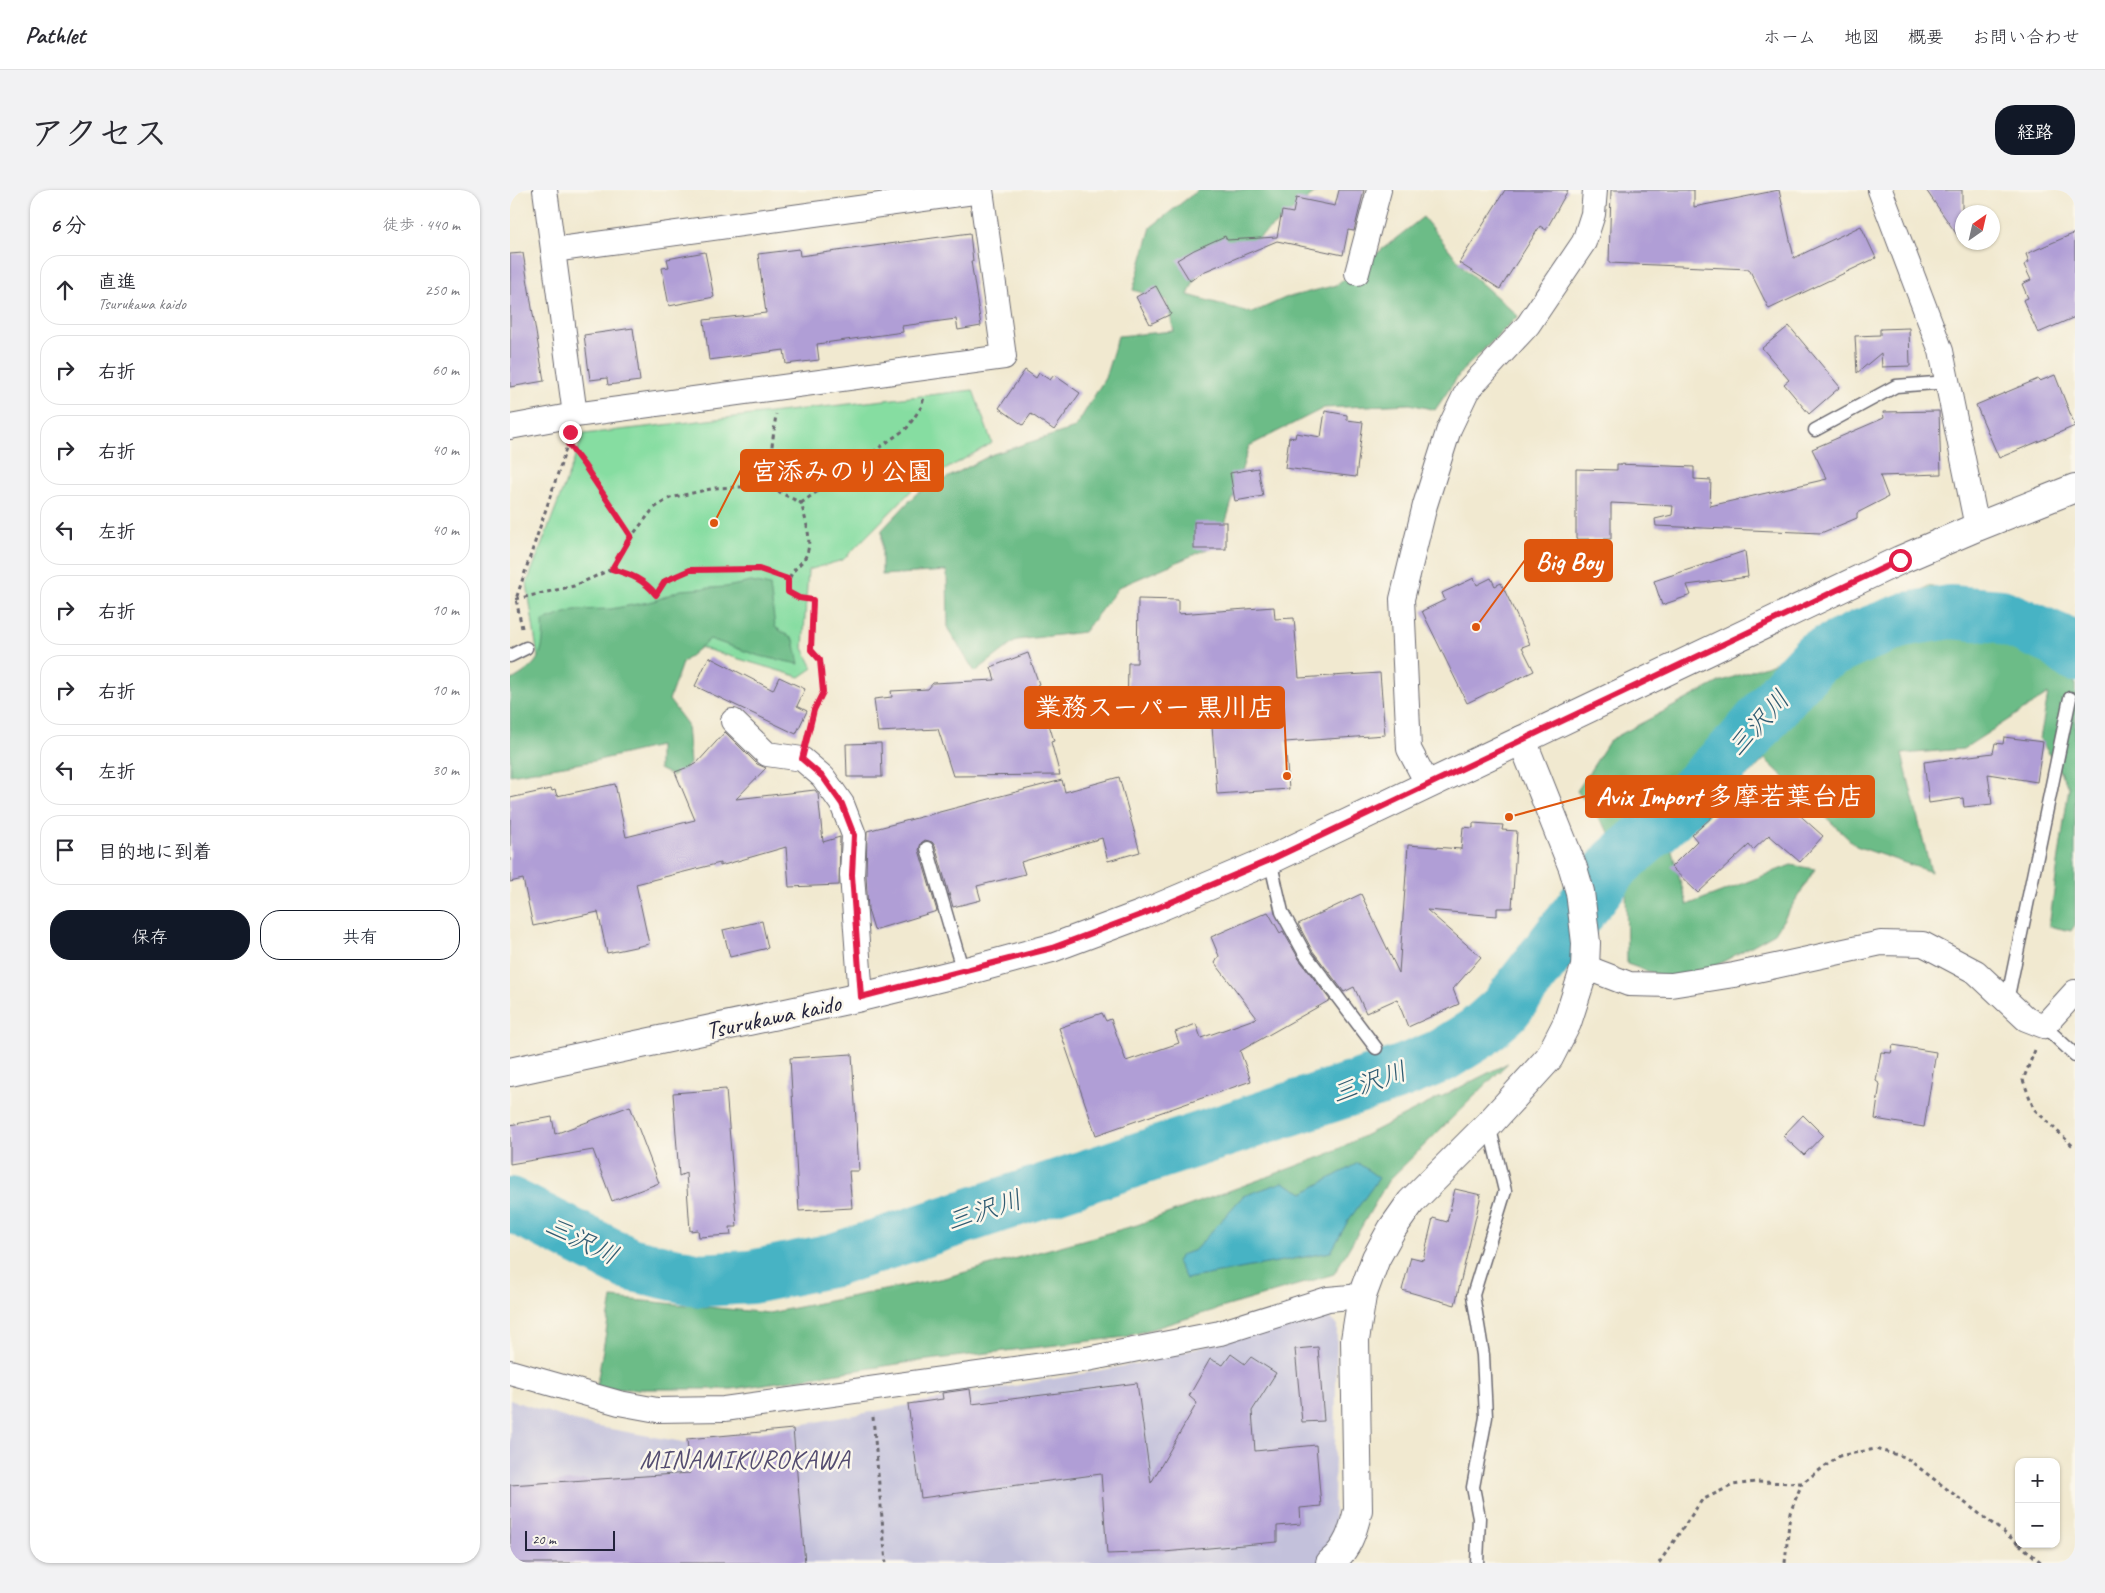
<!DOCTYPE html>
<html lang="ja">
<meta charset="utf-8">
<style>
body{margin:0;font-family:Caveat,"Klee One",sans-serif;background:#f2f2f3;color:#2b2b33}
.controls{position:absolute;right:15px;bottom:15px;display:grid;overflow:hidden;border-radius:10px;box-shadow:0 1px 4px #0004}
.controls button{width:45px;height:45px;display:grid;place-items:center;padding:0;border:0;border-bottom:1px solid #e1e1e2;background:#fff;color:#2b2b33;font:25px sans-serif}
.compass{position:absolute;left:1445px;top:15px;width:45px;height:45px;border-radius:50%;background:#fff;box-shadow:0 1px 4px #0004;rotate:34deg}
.scale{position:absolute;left:15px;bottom:12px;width:90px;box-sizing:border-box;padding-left:5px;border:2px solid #22223b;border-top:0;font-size:14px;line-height:18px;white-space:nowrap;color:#22223b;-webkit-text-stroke:4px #fbf7ec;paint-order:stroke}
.stop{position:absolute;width:15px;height:15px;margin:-11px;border:4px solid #e11d48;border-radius:50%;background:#fff}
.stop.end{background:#e11d48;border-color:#fff;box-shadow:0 1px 5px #0008}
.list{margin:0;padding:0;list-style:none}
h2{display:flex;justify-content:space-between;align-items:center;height:65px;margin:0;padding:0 20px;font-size:21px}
h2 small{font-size:16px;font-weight:400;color:#7c7c81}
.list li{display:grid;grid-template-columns:32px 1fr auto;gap:15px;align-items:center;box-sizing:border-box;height:70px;margin:0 10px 10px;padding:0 10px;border:1px solid #e1e1e2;border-radius:20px}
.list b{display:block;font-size:19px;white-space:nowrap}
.list p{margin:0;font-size:16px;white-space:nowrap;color:#7c7c81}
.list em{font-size:16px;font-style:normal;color:#7c7c81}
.actions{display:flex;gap:10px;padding:15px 20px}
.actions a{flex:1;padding:11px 0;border:1px solid #111827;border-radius:20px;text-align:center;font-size:18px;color:#111827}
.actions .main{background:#111827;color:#fff}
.icon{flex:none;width:28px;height:28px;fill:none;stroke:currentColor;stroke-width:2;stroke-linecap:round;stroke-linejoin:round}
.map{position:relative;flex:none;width:1565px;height:1373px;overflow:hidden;border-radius:20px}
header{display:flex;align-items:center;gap:30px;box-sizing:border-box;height:70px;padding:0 25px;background:#fff;border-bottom:1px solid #e1e1e2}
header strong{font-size:24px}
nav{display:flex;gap:28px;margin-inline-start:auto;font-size:18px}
.intro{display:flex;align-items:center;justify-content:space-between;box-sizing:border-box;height:120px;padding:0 30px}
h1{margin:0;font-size:35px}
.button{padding:12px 22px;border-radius:20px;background:#111827;color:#fff;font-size:18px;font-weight:700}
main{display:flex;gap:30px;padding:0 30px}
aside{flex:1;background:#fff;border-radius:20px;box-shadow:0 1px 4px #0004}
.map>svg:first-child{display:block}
.industrial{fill:#c3c1db}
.green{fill:#86dda1;stroke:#54806e}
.forest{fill:#6cbc87;stroke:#476f61}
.water{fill:#47b3c4;stroke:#346a80}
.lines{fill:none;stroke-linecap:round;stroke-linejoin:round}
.river{stroke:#47b3c4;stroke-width:54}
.building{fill:#b09ed6}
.lane-casing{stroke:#6a686f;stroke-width:15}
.street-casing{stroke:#6a686f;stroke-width:26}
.secondary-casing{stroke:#6a686f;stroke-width:30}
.primary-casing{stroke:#6a686f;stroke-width:30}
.path{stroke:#6a686f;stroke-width:3;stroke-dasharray:4 4;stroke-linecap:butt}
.lane{stroke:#fff;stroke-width:12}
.street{stroke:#fff;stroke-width:24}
.secondary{stroke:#fff;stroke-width:28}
.primary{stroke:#fff;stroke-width:28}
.route{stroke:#e11d48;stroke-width:6}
.labels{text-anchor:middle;stroke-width:5;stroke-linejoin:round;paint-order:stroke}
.street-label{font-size:25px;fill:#22223b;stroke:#fbf7ec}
.water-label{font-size:26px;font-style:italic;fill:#315c72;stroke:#fbf7ec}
.neighbourhood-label{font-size:26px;letter-spacing:1px;fill:#544d71;stroke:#fbf7ec}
.leader{fill:none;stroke:#de560e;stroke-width:2}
.callout-dot{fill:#de560e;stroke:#fbf7ec;stroke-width:2}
.callout{fill:#de560e;stroke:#de560e;stroke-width:2}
.callout-label{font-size:26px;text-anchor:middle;font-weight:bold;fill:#fff}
</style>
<header>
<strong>Pathlet</strong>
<nav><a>ホーム</a><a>地図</a><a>概要</a><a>お問い合わせ</a></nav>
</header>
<div class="intro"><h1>アクセス</h1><a class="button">経路</a></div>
<main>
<aside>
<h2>6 分<small>徒歩 · 440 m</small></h2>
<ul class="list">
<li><svg class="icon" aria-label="ahead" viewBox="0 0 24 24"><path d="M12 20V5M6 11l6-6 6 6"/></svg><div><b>直進</b><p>Tsurukawa kaido</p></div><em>250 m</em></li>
<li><svg class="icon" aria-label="right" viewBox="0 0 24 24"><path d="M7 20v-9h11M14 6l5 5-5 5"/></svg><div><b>右折</b></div><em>60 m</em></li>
<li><svg class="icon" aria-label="right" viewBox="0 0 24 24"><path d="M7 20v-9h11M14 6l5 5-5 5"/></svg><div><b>右折</b></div><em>40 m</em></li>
<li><svg class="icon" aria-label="left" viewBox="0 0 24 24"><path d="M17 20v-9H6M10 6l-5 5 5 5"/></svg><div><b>左折</b></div><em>40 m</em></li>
<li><svg class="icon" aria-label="right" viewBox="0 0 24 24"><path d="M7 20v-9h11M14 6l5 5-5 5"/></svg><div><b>右折</b></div><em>10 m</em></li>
<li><svg class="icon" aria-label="right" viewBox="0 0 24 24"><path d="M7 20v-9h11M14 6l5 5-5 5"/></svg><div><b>右折</b></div><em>10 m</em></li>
<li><svg class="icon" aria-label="left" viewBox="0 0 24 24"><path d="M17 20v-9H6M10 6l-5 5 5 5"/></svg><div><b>左折</b></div><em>30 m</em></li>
<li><svg class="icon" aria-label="arrive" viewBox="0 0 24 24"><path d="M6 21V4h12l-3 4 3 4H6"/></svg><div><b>目的地に到着</b></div></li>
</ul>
<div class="actions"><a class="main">保存</a><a>共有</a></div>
</aside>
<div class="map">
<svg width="1565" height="1373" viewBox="0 0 1565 1373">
<rect width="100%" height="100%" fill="#fbf7ec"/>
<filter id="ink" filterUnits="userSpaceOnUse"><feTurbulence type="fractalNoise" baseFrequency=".02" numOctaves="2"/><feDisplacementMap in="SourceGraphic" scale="10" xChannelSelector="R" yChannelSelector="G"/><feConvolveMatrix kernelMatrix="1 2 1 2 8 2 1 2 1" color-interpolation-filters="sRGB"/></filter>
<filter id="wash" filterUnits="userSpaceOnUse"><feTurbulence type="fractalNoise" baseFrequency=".0096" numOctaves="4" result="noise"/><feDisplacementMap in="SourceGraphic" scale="20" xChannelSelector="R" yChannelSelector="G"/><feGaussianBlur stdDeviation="1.12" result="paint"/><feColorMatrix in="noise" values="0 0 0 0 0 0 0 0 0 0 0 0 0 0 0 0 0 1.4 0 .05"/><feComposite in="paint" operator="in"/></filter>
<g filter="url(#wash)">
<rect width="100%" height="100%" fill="#f1e9d0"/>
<path class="industrial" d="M815,1124L827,1135L824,1320L831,1373H0V1210L78,1235L184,1254L637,1172Z"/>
<path class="green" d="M463,200L482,253L405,297L333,370L298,380L293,458L303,478L290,487L182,455L28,468L17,393L74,244Z"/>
<g class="forest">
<path d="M688,0H809L748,48L694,68L678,105L742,123L775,108L827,95L913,27L955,79L1008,126L951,182L925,220L900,214L814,218L739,256L709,354L609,397L574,442L507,450L465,482L438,439L437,381L372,385V340L406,304L483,264L565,238L595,188L608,146L664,141L656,110L623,100L641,37Z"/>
<path d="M241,392L260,396L265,437L284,450L289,474L249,466L200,449L172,473L159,510L177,534L180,574L163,586L149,579V556L84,571L0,585V491C29,475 35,464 33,431L64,420L101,419L144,411L171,400L216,397Z"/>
<path d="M1418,396L1565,430V735L1561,741L1539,736L1559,597L1530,549L1538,504L1453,559L1392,564L1421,682L1346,656L1255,569L1161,658L1177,715L1281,675L1305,679L1265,743L1209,774L1166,791L1117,774L1116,691L1100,643L1067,601L1100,550L1209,492L1331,450Z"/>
<path d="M998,873L878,991L824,1084L615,1147L401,1172L222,1199H86L102,1108L259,1123L434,1088L627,1035L816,965Z"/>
</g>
<path class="water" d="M848,973L869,988L838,1031L821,1062L676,1089L667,1072L671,1065L685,1060L733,1006L773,992L793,1003Z"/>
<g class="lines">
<path class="river" d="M0,1014L119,1074L190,1090L241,1087L324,1070L892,882L931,866L968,843L995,819L1106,673L1152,633L1232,553L1280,496L1307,467L1352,446L1397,429L1440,422L1491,426L1547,450L1565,465"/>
</g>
<g id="blocks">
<g class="building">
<path d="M829,0H854L844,41L838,40L833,65L767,51L693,82L680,91L667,70L684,60L715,46L717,50L767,47L772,21L783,23L786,8L825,16Z"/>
<path d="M995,0H1058L1036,40L1030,36L990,99L949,73Z"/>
<path d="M1101,0H1184V17L1269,0L1284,68L1351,36L1366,68L1259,119L1239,79L1099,73Z"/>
<path d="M1416,0H1452V52Z"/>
<path d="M460,43L463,71H461L471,136L448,140L446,129L392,136L393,142L307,154L309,170L276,174L274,160L199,170L194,130L256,123L248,64L289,59L290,66Z"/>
<path d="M1565,43V127L1528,143L1513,110L1518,108L1512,94L1521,90L1514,75L1519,72L1516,64Z"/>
<path d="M195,62L204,107L159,116L152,78L159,77L157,69Z"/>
<path d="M13,63L34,191L0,197V64Z"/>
<path d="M646,96L661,124L640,134L626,107Z"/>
<path d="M1279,136L1330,197L1299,224L1274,194L1279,190L1252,158Z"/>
<path d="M123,138L130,191L98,195L97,188L80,190L74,145Z"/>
<path d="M1399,138L1400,176L1372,177L1371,163L1347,183L1345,146L1370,145V139Z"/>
<path d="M515,180L526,188L529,183L540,190L544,185L570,203L544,240L521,224L513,235L489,218Z"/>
<path d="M1545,185L1565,236L1489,268L1466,215L1528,189L1530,191Z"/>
<path d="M815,221L837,225V230L853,232L846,287L775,278L779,247L785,248L786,243L811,247Z"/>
<path d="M1429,221L1431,284L1370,286L1378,307L1347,323V328L1311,343L1146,336L1145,329L1162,325L1163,316L1101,313V349H1066V279L1107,280V274L1184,277V289L1201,290L1200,316L1317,289L1302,259L1374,228L1373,222Z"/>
<path d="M748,278L753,306L725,311L720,283Z"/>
<rect x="684" y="332" width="32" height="27"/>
<path d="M1235,361L1238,387L1177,395L1181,405L1152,415L1144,391Z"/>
<path d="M964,388L967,395L981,388L985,396L991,393L1020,454L1012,457L1024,481L957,513L912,421L935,410L932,403Z"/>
<path d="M628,409L668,410V424L764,417L765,429L784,428L789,488L870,483L875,545L775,552L779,599L707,604L702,536L617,533L618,473H627Z"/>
<path d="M518,463L529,494L527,495L544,551L541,552L550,585L443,586L428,539L368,542L364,509L382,507L381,501L418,499L423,493L485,490L481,477Z"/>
<path d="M199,467L263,500L269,487L295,499L287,516L297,521L286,544L185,496Z"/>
<path d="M215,542L247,574L256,578L226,609L305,600L308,604L313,652L330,647L329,695L279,697L276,657L210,676V673L126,694L139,754L97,763L88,722L23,736L13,689L0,692V608L41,599L42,601L45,600L47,606L105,594L116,647L185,630L165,582L186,574Z"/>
<path d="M1494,547L1533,552L1527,592L1478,584L1482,614L1454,617L1453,608L1419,613L1414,572L1483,563L1485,553L1493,554Z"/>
<path d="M371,553L372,587H337L336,554Z"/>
<path d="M609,587L630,662L598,671L592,648L511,672L515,684L467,696L471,710L443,717L425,656L422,652L415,650L411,653L409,660L427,721L364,740L358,720L356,685L357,641L552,590L555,602Z"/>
<path d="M1249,592L1280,624L1284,620L1313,646L1290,672L1259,645L1243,660L1239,655L1188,703L1161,677L1187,651L1182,645L1235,597L1239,602Z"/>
<path d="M963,633L993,635L992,640L1007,641L1002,718H987V726L917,720L971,767L943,799L949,814L898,837L887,809L856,823L844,797L834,802L802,760L788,734L851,704L889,783L898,655L951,659L953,637L963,638Z"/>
<path d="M758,722L770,743L773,741L789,769L820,810L730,861L741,891L586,945L549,838L592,823L596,831L601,829L616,871L669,853L665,842L686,834L691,848L747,828L705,773L709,766L701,747Z"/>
<path d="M252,731L258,758L220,767L213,740Z"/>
<path d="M1383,855L1426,862L1414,937L1365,929L1370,894L1366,891L1371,862L1381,863Z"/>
<path d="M342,864L349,981H339L342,1018L289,1021L280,868Z"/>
<path d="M216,899L227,1037H220L221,1045L189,1047L188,1040L180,1041L176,983L169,986L163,903Z"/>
<path d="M120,916L149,993L102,1011L83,960L0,974V935L42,927L45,944Z"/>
<path d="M1293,925L1313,945L1294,965L1273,946Z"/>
<path d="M945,999L971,1005L945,1115L892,1100L901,1067L913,1070L923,1028L937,1032Z"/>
<path d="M808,1157L814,1231L792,1232L785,1159Z"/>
<path d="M721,1164L735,1174L741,1167L766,1183L742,1221L745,1261L806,1255L811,1316L790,1318L791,1334L767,1336V1352L654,1362L597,1364L591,1284L411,1308L398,1214L433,1209L432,1203L460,1199L462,1214L627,1193L641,1293L687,1213L679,1206L700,1169L713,1175Z"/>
<path d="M283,1239L295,1373H0V1295L180,1283L177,1249Z"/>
</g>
</g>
</g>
<g filter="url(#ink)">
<use href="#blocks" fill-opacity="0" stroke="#6a686f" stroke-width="1"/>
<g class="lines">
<g class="lane-casing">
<g id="lane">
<path d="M1305,240L1386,196L1438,192"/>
<path d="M0,466L16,458"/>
<path d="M417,658L453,782"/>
<path d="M760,670L772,722L795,764L866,858"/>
<path d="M1497,811L1560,508"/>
<path d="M1534,836L1565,865"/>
<path d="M967,1373L969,1328L963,1297L976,1227L973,1165L963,1105L995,1001L979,935"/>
</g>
</g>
<g class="street-casing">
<g id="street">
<path d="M35,0L65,225"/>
<path d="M1370,0L1431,161L1467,337"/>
<path d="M43,60L471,1"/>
<path d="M847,83L869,0"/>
<path d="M0,237L65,225L494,167L471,0"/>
<path d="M223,531L257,564L292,569L313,587L332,614L344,645L342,685L351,807"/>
<path d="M918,595L899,559L892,409L915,315L939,239L957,201L1018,135L1074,52L1083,24L1085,0"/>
<path d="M1075,777L1119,794L1161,795L1224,785L1371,753L1413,754L1466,782L1516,829L1534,836L1565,802"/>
<path d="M0,1182L109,1213L147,1220L214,1219L577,1169L710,1143L818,1109L852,1106"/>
</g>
</g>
<g class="secondary-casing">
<path id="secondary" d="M820,1373C838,1359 843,1341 848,1320L845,1150L852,1106L866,1068L882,1039L901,1012L979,934L1039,868L1057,833L1075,777L1076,753L1070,702L1063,678L1012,550"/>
</g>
<g class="primary-casing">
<path id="primary" d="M0,882L351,807L453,782L542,758L633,724L760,670L1390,370L1467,337L1565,298"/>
</g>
<g class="path">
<path d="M58,254L74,275L121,347"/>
<path d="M257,296L266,224"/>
<path d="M291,313L397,238L412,216L414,206"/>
<path d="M102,379C120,384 135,390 146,405L155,391L180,380L249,379L278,389"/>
<path d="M6,409L64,396L102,379L121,347L144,318L160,308L205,298L257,296L291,313C295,328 301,345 298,360C294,378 277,376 278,402L289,408L303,410L301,460L311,471L313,502L304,520L298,544"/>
<path d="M12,438L6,409L58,253"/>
<path d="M1525,860L1513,890L1524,919L1565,958"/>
<path d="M363,1227L376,1373"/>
<path d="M1509,1354L1532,1373"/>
<path d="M1149,1373L1192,1310L1223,1295L1245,1292L1292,1293L1329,1266L1365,1259L1395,1267L1509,1354"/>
<path d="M1275,1373L1280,1323L1292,1293"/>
</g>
<use href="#lane" class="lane"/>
<use href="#street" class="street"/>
<use href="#secondary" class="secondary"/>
<use href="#primary" class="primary"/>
</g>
</g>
<g class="lines" filter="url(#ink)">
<path class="route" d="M60,242L58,254L74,275L121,346L102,379C120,384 135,390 146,405L155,391L180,380L249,379L278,389V402L289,408L303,410L301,460L310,470L313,502L304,520L292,569L313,587L332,614L344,645L342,685L351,807L542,758L633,724L760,670L1390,370"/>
</g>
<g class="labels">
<g class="street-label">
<text transform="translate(263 826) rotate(-12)" y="9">Tsurukawa kaido</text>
</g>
<g class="water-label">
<text transform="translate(1248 533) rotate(-48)" y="9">三沢川</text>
<text transform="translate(859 892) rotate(-19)" y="9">三沢川</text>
<text transform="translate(474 1020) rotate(-18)" y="9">三沢川</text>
<text transform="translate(72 1050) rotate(26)" y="9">三沢川</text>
</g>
<g class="neighbourhood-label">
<text x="235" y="1278">MINAMIKUROKAWA</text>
</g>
</g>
<path class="leader" d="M204 333L231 280M966 437L1015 370M777 586L774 517M999 627L1076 606"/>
<g class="callout-dot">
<circle cx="204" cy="333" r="5"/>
<circle cx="966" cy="437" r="5"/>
<circle cx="777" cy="586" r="5"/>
<circle cx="999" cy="627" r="5"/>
</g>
<g class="callout">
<rect x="231" y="260" width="202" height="41" rx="5"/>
<rect x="1015" y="350" width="87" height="41" rx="5"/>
<rect x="515" y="497" width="259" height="41" rx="5"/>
<rect x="1076" y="586" width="288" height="41" rx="5"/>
</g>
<g class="callout-label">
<text x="332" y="290">宮添みのり公園</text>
<text x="1059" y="380">Big Boy</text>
<text x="645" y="526">業務スーパー 黒川店</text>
<text x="1220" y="615">Avix Import 多摩若葉台店</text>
</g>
</svg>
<div class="controls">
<button>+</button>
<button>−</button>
</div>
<svg class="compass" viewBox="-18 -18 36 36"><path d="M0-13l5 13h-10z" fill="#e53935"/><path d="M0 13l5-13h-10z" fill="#7c7c81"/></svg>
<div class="scale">20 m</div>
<div class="stop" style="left:1390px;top:370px"></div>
<div class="stop end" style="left:60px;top:242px"></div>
</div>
</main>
